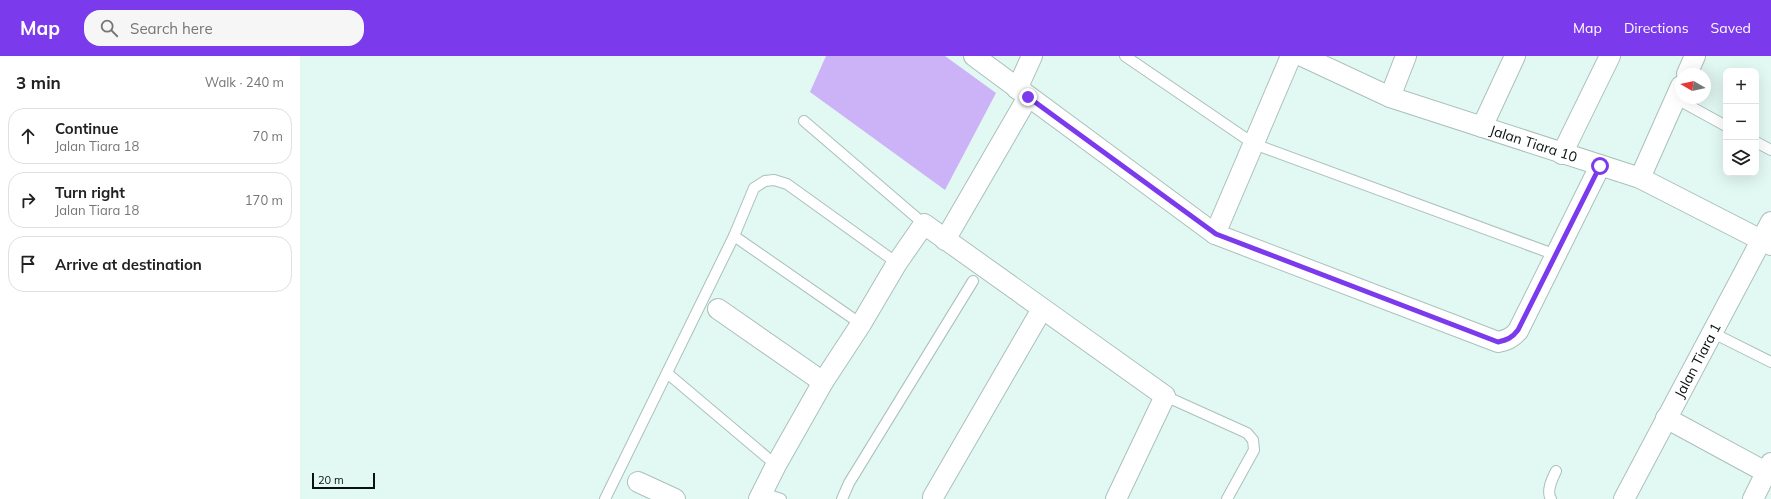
<!DOCTYPE html>
<meta charset="utf-8">
<style>
body{margin:0;font-family:Mulish,sans-serif;background:#f6f6f6;color:#222}
.controls{position:absolute;right:12px;top:12px;display:grid;overflow:hidden;border-radius:8px;box-shadow:0 4px 16px #0002}
.controls button{width:36px;height:36px;display:grid;place-items:center;padding:0;border:0;border-bottom:1px solid #e0e0e0;background:#fff;color:#222;font:20px sans-serif}
.compass{position:absolute;left:1375px;top:12px;width:36px;height:36px;border-radius:50%;background:#fff;box-shadow:0 4px 16px #0002;rotate:279deg}
.scale{position:absolute;left:12px;bottom:10px;width:63px;box-sizing:border-box;padding-left:4px;border:2px solid #0a1210;border-top:0;font-size:11px;line-height:14px;white-space:nowrap;color:#0a1210;-webkit-text-stroke:3px #e2f8f3;paint-order:stroke}
.stop{position:absolute;width:12px;height:12px;margin:-9px;border:3px solid #7c3aed;border-radius:50%;background:#fff}
.stop.end{background:#7c3aed;border-color:#fff;box-shadow:0 1px 4px #0008}
.list{margin:0;padding:0;list-style:none}
h2{display:flex;justify-content:space-between;align-items:center;height:52px;margin:0;padding:0 16px;font-size:17px}
h2 small{font-size:13px;font-weight:400;color:#767676}
.list li{display:grid;grid-template-columns:26px 1fr auto;gap:12px;align-items:center;box-sizing:border-box;height:56px;margin:0 8px 8px;padding:0 8px;border:1px solid #e0e0e0;border-radius:16px}
.list b{display:block;font-size:15px;white-space:nowrap}
.list p{margin:0;font-size:13px;white-space:nowrap;color:#767676}
.list em{font-size:13px;font-style:normal;color:#767676}
.icon{flex:none;width:22px;height:22px;fill:none;stroke:currentColor;stroke-width:2;stroke-linecap:round;stroke-linejoin:round}
.map{position:relative;flex:none;width:1471px;height:443px;overflow:hidden}
header{display:flex;align-items:center;gap:24px;box-sizing:border-box;height:56px;padding:0 20px;background:#7c3aed;color:#fff}
header strong{font-size:19px}
nav{display:flex;gap:22px;margin-inline-start:auto;font-size:14px}
.search{width:280px;height:36px;background:#f6f6f6;display:flex;align-items:center;gap:10px;box-sizing:border-box;padding:0 14px;border-radius:16px;color:#767676;font-size:15px}
main{display:flex}
aside{flex:1;background:#fff}
.map>svg:first-child{display:block}
.green{fill:#ccb3f7}
.lines{fill:none;stroke-linecap:round;stroke-linejoin:round}
.lane-casing{stroke:#abc0bb;stroke-width:12}
.street-casing{stroke:#abc0bb;stroke-width:22}
.lane{stroke:#fff;stroke-width:10}
.street{stroke:#fff;stroke-width:20}
.route{stroke:#7c3aed;stroke-width:5}
.labels{text-anchor:middle;stroke-width:3;stroke-linejoin:round;paint-order:stroke}
.street-label{font-size:14px;fill:#0a1210;stroke:#e2f8f3}
</style>
<header>
<strong>Map</strong>
<div class="search"><svg class="icon" aria-label="search" viewBox="0 0 24 24"><circle cx="10" cy="10" r="6"/><path d="M15 15l6 6"/></svg>Search here</div>
<nav><a>Map</a><a>Directions</a><a>Saved</a></nav>
</header>
<main>
<aside>
<h2>3 min<small>Walk · 240 m</small></h2>
<ul class="list">
<li><svg class="icon" aria-label="ahead" viewBox="0 0 24 24"><path d="M12 20V5M6 11l6-6 6 6"/></svg><div><b>Continue</b><p>Jalan Tiara 18</p></div><em>70 m</em></li>
<li><svg class="icon" aria-label="right" viewBox="0 0 24 24"><path d="M7 20v-9h11M14 6l5 5-5 5"/></svg><div><b>Turn right</b><p>Jalan Tiara 18</p></div><em>170 m</em></li>
<li><svg class="icon" aria-label="arrive" viewBox="0 0 24 24"><path d="M6 21V4h12l-3 4 3 4H6"/></svg><div><b>Arrive at destination</b></div></li>
</ul>
</aside>
<div class="map">
<svg width="1471" height="443" viewBox="0 0 1471 443">
<rect width="100%" height="100%" fill="#e2f8f3"/>
<path class="green" d="M526,0H645L696,37L645,134L510,36Z"/>
<g class="lines">
<g class="lane-casing">
<g id="lane">
<path d="M825,0L954,88L1256,199"/>
<path d="M1375,42L1426,70"/>
<path d="M504,65L624,168"/>
<path d="M1456,86L1471,94"/>
<path d="M434,180L561,268"/>
<path d="M1413,277L1471,306"/>
<path d="M367,317L476,409"/>
<path d="M865,340L947,377L953,384L954,394L927,443"/>
<path d="M463,437L481,443"/>
<path d="M305,443L434,180L454,132L465,125L474,124L487,128L597,207"/>
<path d="M542,443L549,427L673,225"/>
<path d="M1251,443C1246,435 1252,423 1256,415"/>
</g>
</g>
<g class="street-casing">
<g id="street">
<path d="M674,0L915,178L1198,286C1207,284 1212,282 1218,275L1300,110"/>
<path id="s1" d="M1002,0L1090,41L1340,122L1471,189"/>
<path d="M1387,18L1395,0"/>
<path d="M717,33L732,0"/>
<path d="M1090,41L1106,0"/>
<path d="M1182,71L1215,0"/>
<path d="M1262,98L1310,0"/>
<path d="M1340,122L1381,30"/>
<path d="M915,178L991,0"/>
<path d="M645,184L728,41"/>
<path d="M418,253L523,326"/>
<path d="M1366,362L1471,419"/>
<path d="M338,426L375,443"/>
<path d="M633,441L742,253"/>
<path d="M459,443L476,409L523,326L561,268L597,207L624,168L865,340L816,443"/>
<path id="s2" d="M1324,443L1471,166"/>
<path d="M1453,443L1471,407"/>
</g>
</g>
<use href="#lane" class="lane"/>
<use href="#street" class="street"/>
</g>
<g class="lines">
<path class="route" d="M728,41L916,178L1198,286C1207,284 1212,282 1218,274L1300,110"/>
</g>
<g class="labels">
<g class="street-label">
<text dy="5" stroke="none"><textPath href="#s1" startOffset="248">Jalan Tiara 10</textPath></text>
<text dy="5" stroke="none"><textPath href="#s2" startOffset="157">Jalan Tiara 1</textPath></text>
</g>
</g>
</svg>
<div class="controls">
<button>+</button>
<button>−</button>
<button><svg class="icon" aria-label="layers" viewBox="0 0 24 24"><path d="M12 4l9 5-9 5-9-5zM3 14l9 5 9-5"/></svg></button>
</div>
<svg class="compass" viewBox="-18 -18 36 36"><path d="M0-13l5 13h-10z" fill="#e53935"/><path d="M0 13l5-13h-10z" fill="#767676"/></svg>
<div class="scale">20 m</div>
<div class="stop" style="left:1300px;top:110px"></div>
<div class="stop end" style="left:728px;top:41px"></div>
</div>
</main>
